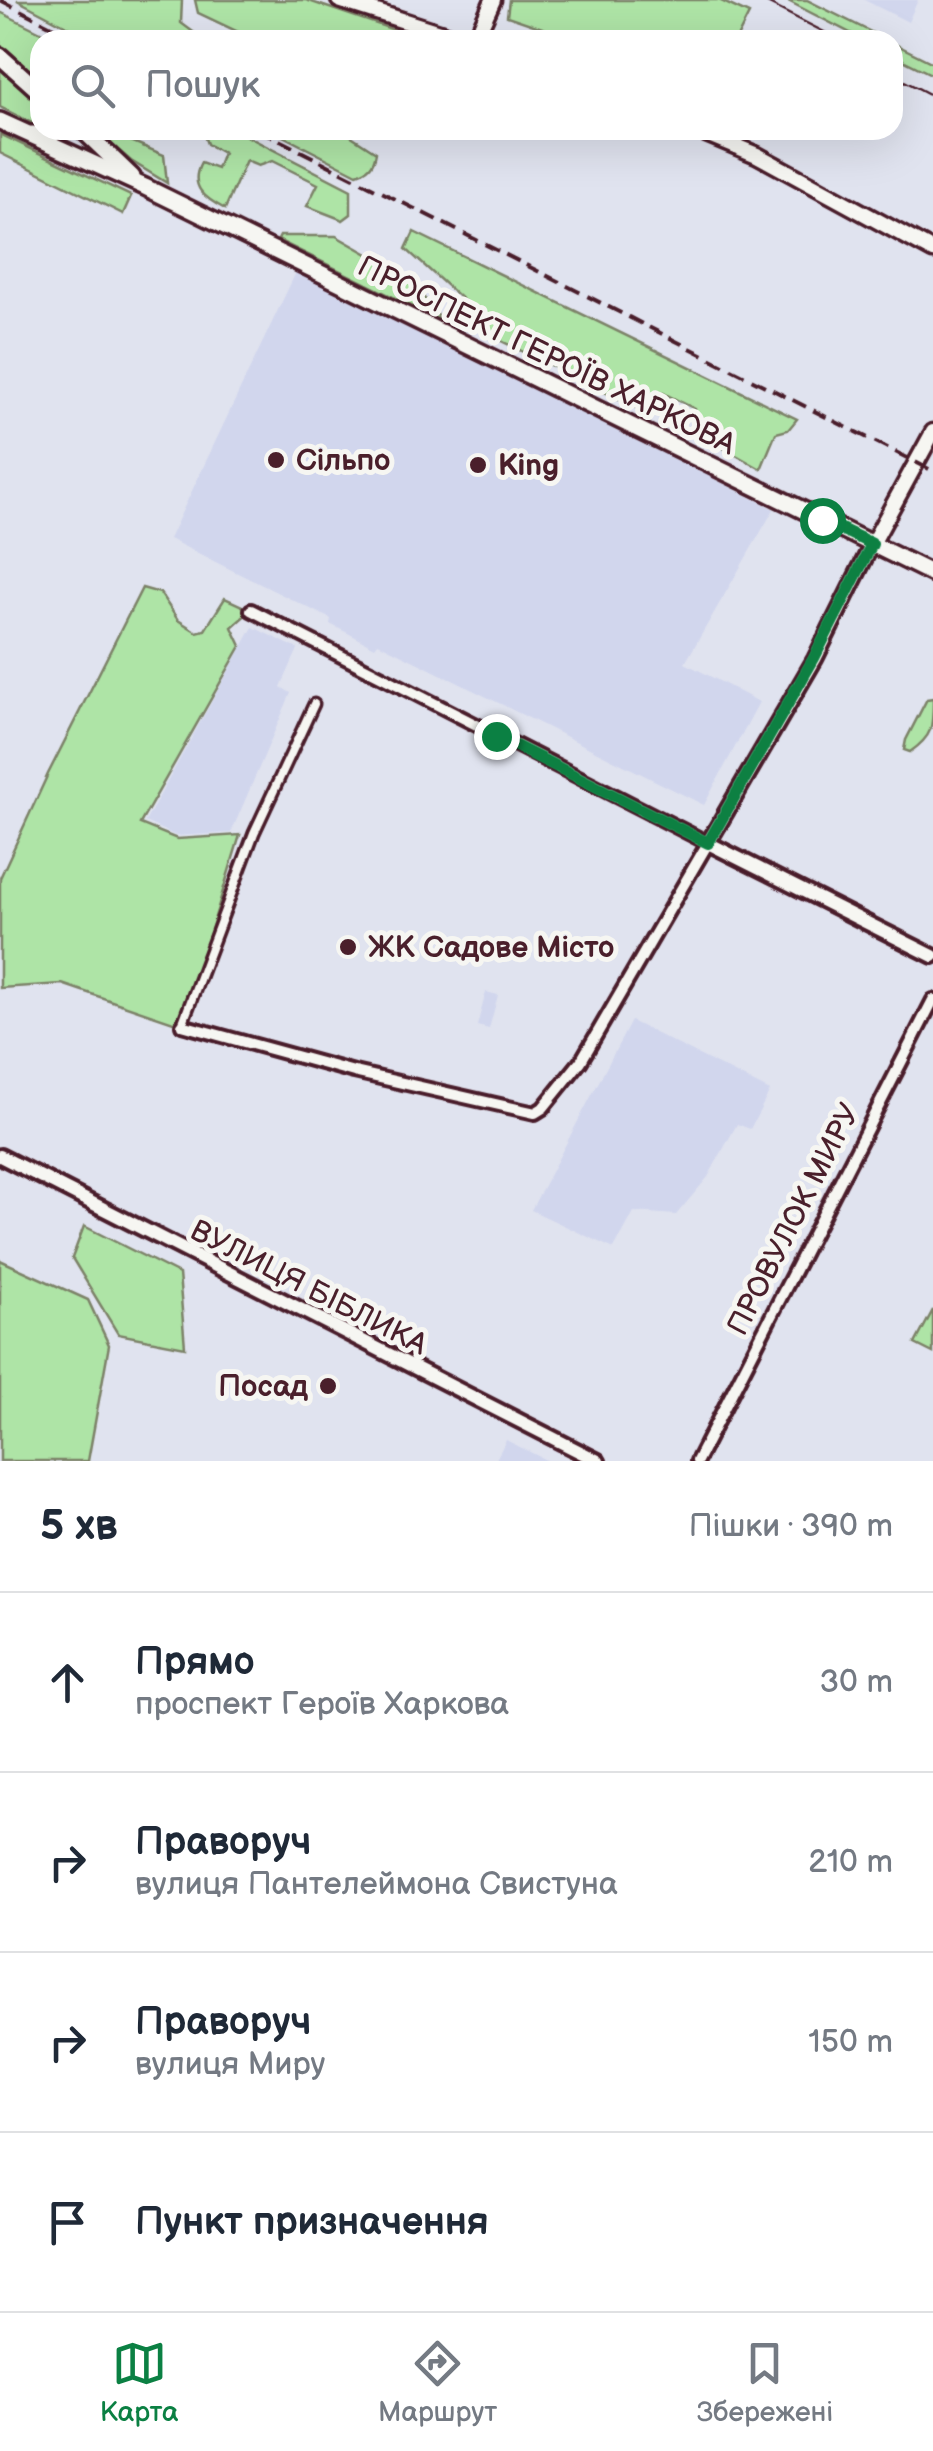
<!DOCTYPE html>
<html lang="uk">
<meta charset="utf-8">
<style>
body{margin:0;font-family:"Balsamiq Sans",sans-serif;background:#f2f2f3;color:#1f2937}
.stop{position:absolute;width:30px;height:30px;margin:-22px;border:8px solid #0b8043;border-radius:50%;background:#fff}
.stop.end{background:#0b8043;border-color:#fff;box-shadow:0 2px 10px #0008}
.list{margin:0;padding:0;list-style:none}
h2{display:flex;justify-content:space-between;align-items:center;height:130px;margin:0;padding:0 40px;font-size:42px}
h2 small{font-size:32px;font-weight:400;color:#747a83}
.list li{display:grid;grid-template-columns:65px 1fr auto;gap:30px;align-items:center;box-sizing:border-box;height:180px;padding:0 40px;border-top:2px solid #e0e1e3}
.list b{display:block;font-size:38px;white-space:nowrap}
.list p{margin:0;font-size:32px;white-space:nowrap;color:#747a83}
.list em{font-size:32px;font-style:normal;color:#747a83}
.icon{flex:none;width:55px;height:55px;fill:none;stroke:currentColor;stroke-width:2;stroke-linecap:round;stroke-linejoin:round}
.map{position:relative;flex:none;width:933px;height:1461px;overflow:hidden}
.search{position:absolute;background:#fff;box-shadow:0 10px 40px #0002;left:30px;right:30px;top:30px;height:110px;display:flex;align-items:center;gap:25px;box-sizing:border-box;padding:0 35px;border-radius:30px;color:#747a83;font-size:38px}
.sheet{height:850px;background:#fff}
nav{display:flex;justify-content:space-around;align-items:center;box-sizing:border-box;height:140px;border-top:2px solid #e0e1e3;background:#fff;font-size:28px;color:#747a83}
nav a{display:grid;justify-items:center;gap:5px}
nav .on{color:#0b8043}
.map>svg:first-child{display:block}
.built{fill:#d1d6ed}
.green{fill:#aee4a6;stroke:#7c8268;stroke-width:2.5}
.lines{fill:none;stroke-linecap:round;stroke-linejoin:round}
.pedestrian-casing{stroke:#4a1f2b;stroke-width:15}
.minor-casing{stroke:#4a1f2b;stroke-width:18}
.tertiary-casing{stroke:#4a1f2b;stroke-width:20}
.secondary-casing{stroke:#4a1f2b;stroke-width:21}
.primary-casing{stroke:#4a1f2b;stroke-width:22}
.pedestrian{stroke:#f6f6f2;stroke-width:8}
.minor{stroke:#f6f6f2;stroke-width:10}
.tertiary{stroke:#f6f6f2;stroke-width:12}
.secondary{stroke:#f6f6f2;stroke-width:14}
.primary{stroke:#f6f6f2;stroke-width:15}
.tram{stroke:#4a1f2b;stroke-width:2.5}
.rail{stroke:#4a1f2b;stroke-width:4;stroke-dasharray:15 8;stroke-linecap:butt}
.route{stroke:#0b8043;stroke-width:12}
.poi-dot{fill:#4a1f2b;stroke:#f6f6f2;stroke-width:4}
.labels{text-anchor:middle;stroke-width:10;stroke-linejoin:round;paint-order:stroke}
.street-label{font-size:30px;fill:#4a1f2b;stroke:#f6f6f2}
.poi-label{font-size:30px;font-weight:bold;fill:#4a1f2b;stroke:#f6f6f2;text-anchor:start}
</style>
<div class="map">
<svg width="933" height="1461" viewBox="0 0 933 1461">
<rect width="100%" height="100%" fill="#e0e3ef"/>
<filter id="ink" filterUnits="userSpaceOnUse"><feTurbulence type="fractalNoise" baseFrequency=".01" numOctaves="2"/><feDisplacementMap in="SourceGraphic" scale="20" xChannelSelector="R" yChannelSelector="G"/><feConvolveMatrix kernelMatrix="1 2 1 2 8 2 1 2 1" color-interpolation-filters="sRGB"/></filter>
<g filter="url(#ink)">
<g class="built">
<path d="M864,0H918L908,22Z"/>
<path d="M297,270L774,509L685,663L759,702L704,805L378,643L375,647L330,624L331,619L169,539Z"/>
<path d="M253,627L298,649L281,687L291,693L231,833L176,836L145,822Z"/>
<path d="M486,992L498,995L489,1029L477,1026Z"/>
<path d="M631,1021L770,1091L750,1129L737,1124L708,1177L676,1215L634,1212L614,1249L531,1210Z"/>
<path d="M506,1440L548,1461H495Z"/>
</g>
<g class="green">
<path d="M17,0H182L181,23L204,40H93Z"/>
<path d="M195,0H306L424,40H255L198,13Z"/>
<path d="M509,0H719L749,14L736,40H563L560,34L507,16Z"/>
<path d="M786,0H807L887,40H864Z"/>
<path d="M0,12L57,40H40V83L0,49Z"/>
<path d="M893,43L933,63V75L893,55Z"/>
<path d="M0,65L40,100V127L0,107Z"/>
<path d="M105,130L164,155L167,183L131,161L101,135Z"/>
<path d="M202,130H235L351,190V214L343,220L307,206L318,184L272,161L258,166L246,161L225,209C206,199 188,187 201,163L217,169L223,153L207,144Z"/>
<path d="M271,130H342L376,152C374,165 369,170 357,174Z"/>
<path d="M0,134L131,196L123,214L0,153Z"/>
<path d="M414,232L797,419L788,430L776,433L761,469L695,432V409L663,393L637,408L473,327L466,303L406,249Z"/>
<path d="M280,236H336L407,276L442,321L278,240Z"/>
<path d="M142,588L160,593L178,620L197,632L205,630L225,598L251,610L232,627L241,646L140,824L177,839L240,835L182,1025L62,984L0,988V878L48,774Z"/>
<path d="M933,698C933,727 933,736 910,752L904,750L906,740L927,699Z"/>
<path d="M84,1226L179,1274L185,1347L118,1334L72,1258Z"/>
<path d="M0,1260L88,1300L109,1345L88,1461H0Z"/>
<path d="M933,1310V1353L915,1344Z"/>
</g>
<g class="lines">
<g class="pedestrian-casing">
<path id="pedestrian" d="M182,1025L254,833L314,704"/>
</g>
<g class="minor-casing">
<g id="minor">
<path d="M182,1025L354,1072L535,1113L543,1108L581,1061L708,843L251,610"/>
<path d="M697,1461L933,1000"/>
</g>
</g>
<g class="tertiary-casing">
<g id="tertiary">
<path d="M872,544L815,659L708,843L933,956"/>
<path d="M0,1156L598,1461"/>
</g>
</g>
<g class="secondary-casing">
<g id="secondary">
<path d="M339,0L464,40"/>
<path d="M475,40L493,0"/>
<path d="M697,130L757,155L933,251"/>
<path d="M872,544L933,432"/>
</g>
</g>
<g class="primary-casing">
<g id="primary">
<path d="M0,56L40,92"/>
<path d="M0,121L145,187L933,574"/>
<path d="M83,130L132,177"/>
<path d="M32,134L50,135L58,130"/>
</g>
</g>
<use href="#pedestrian" class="pedestrian"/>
<use href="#minor" class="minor"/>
<use href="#tertiary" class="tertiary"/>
<use href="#secondary" class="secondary"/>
<use href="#primary" class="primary"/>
<g class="tram">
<path d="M761,0L840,40"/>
<path d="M893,75L933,96"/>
</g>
<g class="rail">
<path d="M0,0L79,40"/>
<path d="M259,130L933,471"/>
</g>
</g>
</g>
<g class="lines" filter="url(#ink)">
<path class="route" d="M496,736L708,843L814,658L872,544L822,520"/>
</g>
<g class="poi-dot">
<circle cx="276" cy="460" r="10"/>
<circle cx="478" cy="465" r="10"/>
<circle cx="348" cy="947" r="10"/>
<circle cx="328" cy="1386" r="10"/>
</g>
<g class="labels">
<g class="street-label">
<text transform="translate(547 355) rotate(26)" y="10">ПРОСПЕКТ ГЕРОЇВ ХАРКОВА</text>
<text transform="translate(793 1219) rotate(-63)" y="10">ПРОВУЛОК МИРУ</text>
<text transform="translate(309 1287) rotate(27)" y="10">ВУЛИЦЯ БІБЛИКА</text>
</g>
<g class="poi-label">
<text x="296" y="470">Сільпо</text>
<text x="498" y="475">King</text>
<text x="368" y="957">ЖК Садове Місто</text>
<text x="308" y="1396" text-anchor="end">Посад</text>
</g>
</g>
</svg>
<div class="stop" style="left:822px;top:520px"></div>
<div class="stop end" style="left:496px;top:736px"></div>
<div class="search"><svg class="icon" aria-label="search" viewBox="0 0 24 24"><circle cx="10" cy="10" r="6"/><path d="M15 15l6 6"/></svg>Пошук</div>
</div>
<section class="sheet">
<h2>5 хв<small>Пішки · 390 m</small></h2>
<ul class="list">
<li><svg class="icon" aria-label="ahead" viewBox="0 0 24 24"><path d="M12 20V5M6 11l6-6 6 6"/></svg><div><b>Прямо</b><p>проспект Героїв Харкова</p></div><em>30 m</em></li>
<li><svg class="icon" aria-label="right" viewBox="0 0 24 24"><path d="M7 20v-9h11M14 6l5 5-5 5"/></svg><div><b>Праворуч</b><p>вулиця Пантелеймона Свистуна</p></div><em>210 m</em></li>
<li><svg class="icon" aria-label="right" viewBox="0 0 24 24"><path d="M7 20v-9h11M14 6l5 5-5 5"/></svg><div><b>Праворуч</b><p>вулиця Миру</p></div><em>150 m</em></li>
<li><svg class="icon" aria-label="arrive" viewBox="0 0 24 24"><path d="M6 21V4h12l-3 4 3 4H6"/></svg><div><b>Пункт призначення</b></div></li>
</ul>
</section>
<nav>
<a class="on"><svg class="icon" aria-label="map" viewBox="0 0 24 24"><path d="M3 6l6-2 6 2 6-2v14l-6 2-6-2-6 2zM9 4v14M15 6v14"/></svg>Карта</a>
<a><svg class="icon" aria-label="directions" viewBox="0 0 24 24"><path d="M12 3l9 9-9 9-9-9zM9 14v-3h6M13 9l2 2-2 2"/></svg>Маршрут</a>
<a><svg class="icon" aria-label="saved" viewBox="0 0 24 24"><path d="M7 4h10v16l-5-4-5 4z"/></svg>Збережені</a>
</nav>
